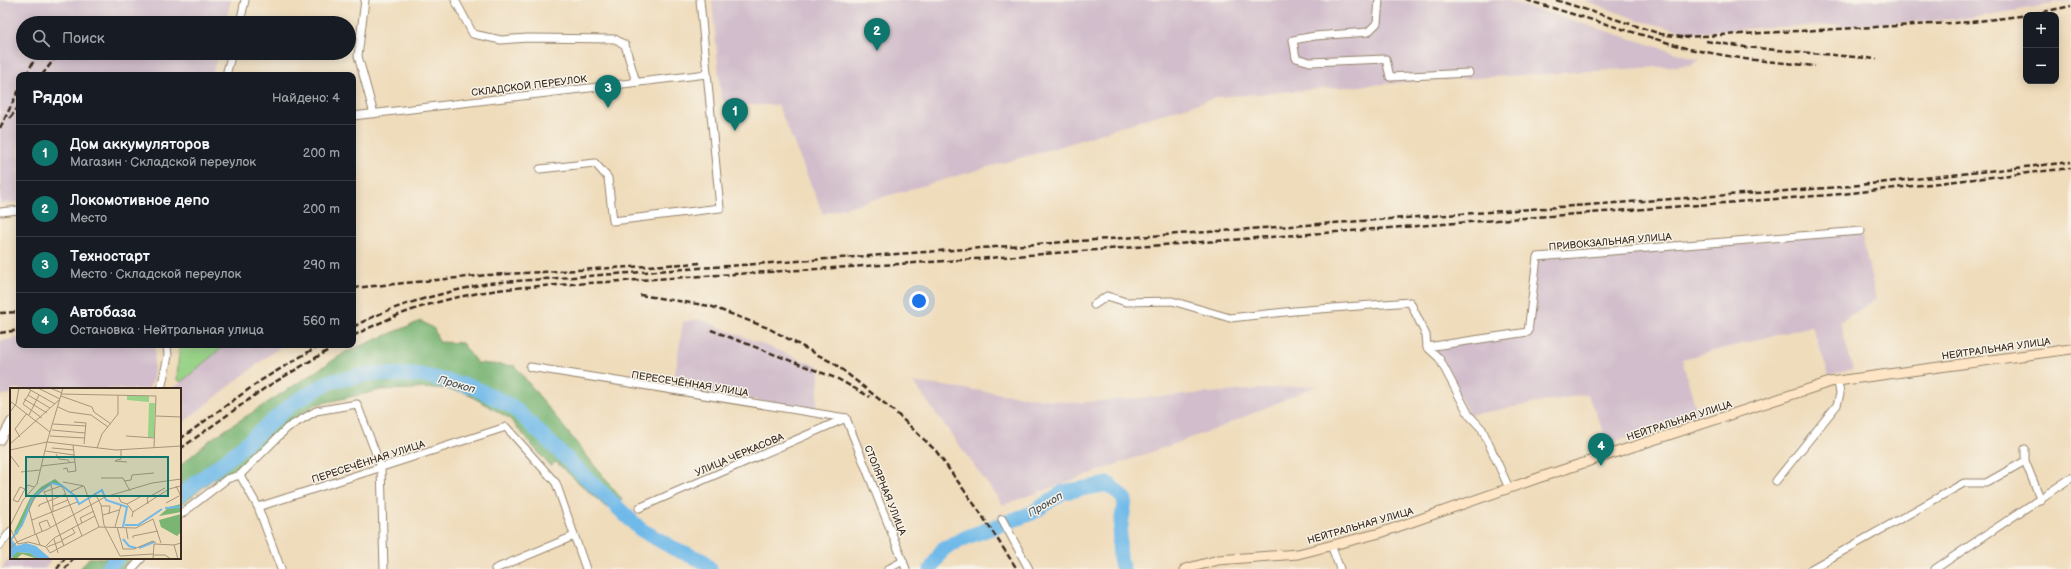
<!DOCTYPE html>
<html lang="ru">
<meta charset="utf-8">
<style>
body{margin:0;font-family:"Balsamiq Sans",sans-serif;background:#242831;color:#f1f3f6}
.controls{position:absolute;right:12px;top:12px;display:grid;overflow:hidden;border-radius:8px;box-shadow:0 2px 10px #0003}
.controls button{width:36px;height:36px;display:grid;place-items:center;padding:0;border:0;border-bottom:1px solid #363941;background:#171b24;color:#f1f3f6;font:20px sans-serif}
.you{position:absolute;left:919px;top:301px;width:14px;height:14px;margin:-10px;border:3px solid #fff;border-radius:50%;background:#1a73e8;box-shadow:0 0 0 6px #1a73e833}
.badge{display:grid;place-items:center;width:26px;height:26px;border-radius:50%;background:#0f766e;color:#fff;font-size:13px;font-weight:700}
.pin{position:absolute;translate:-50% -33px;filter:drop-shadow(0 1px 2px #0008)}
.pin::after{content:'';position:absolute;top:21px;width:14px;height:12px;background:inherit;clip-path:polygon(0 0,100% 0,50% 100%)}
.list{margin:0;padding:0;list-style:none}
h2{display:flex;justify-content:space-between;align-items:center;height:52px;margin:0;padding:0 16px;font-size:17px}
h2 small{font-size:13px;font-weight:400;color:#9ea1a6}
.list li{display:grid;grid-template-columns:26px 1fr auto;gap:12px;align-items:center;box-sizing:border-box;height:56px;padding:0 16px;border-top:1px solid #363941}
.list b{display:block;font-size:15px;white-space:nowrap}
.list p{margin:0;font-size:13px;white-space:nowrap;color:#9ea1a6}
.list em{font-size:13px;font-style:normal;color:#9ea1a6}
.icon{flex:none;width:22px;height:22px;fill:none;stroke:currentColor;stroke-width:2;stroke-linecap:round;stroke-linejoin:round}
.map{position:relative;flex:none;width:2071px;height:569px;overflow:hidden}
.search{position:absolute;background:#171b24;box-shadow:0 2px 10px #0003;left:16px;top:16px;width:340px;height:44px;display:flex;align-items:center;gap:10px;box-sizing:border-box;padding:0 14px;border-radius:22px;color:#9ea1a6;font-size:15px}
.panel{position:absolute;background:#171b24;box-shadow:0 2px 10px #0003;left:16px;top:72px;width:340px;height:276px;border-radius:8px}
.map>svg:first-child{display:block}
.industrial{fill:#d1bdcb}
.green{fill:#98d388;stroke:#6a7e53}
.forest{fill:#7ab574;stroke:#5a7049}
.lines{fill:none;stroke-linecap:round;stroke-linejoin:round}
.river{stroke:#70bae9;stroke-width:15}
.street-casing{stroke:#95836c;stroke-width:9}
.secondary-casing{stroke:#95836c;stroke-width:11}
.street{stroke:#fff;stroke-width:7}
.secondary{stroke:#fde5c5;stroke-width:9}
.rail{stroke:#3b2a1e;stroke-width:2.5;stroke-dasharray:6 3;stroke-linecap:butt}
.labels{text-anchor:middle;stroke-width:3;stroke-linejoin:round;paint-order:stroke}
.street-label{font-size:10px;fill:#3b2a1e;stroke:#f7f3e8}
.water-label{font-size:11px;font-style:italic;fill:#4b555b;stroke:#f7f3e8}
.inset-river{fill:none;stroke:#70bae9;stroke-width:2}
.inset-road{fill:none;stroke:#a7957c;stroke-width:1}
.view{fill:#0f766e;fill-opacity:0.15;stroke:#0f766e;stroke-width:2}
.inset-edge{fill:none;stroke:#3b2a1e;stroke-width:2}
</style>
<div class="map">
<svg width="2071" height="569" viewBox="0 0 2071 569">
<rect width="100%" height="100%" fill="#f7f3e8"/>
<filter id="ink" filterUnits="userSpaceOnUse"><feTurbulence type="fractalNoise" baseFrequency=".025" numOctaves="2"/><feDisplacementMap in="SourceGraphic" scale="8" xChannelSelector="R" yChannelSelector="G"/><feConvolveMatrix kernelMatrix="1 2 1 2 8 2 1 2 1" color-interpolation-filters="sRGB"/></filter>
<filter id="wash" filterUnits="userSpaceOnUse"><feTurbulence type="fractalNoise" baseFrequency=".012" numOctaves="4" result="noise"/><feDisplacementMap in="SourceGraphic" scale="16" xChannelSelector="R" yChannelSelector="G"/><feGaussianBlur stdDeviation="0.9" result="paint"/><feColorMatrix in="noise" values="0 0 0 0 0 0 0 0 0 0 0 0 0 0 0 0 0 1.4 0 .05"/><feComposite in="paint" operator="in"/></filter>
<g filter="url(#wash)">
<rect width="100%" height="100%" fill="#efdcbb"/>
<g class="industrial">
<path d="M0,0H231L225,23H23V53H218L212,75H19V202L0,204Z"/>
<path d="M712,0H1506L1700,60L1691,65L1409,82L1219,97L1148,118L1059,147L823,214L778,105H734L725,103L721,98Z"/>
<path d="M1584,0H2071V1L1970,18L1875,24L1766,27L1693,33L1641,21Z"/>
<path d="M1861,231L1876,299L1840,322L1853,369L1829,375L1812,326L1682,359L1698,417L1609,443L1587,394L1469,415L1439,358L1427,347L1528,332L1537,257L1739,244Z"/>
<path d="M699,319L820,367L816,409L673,388L683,322Z"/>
<path d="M19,338V345H155L153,381L148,389H11V394L0,396V341Z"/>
<path d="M225,345H282L180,425V389H173Z"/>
<path d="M913,382L1073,403L1318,385L1221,427L1003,505Z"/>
<path d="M11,554V558H52L45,569H2Z"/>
</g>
<path class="green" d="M181,345H225L181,382L177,379L179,351Z"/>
<g class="forest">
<path d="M421,321L434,329L439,342L462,343L477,363L515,366L622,500L607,508L556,462L550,466L509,418L464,392L437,388L381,390L314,405L235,469L212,480L180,506V466L211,439L346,352Z"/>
<path d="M89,558H131L123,569H80Z"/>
</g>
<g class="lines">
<g class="river">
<path d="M180,495L230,457L293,403L329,382L370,374L421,375L473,387L513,407L640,529L673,548L703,561L710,569"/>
<path d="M107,569L117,558"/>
<path d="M931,569L943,549L967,537L1032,513L1063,492L1109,484L1125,500C1122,521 1115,548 1123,569"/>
</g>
</g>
</g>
<g filter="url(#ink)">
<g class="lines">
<g class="street-casing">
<g id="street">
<path d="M365,0L358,56L374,114"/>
<path d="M455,0L473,34L501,40L528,38L615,39L625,45L636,82"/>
<path d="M1379,0L1377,23L1368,32L1315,36L1293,40L1296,58L1310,62L1386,59L1390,77L1469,73"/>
<path d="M240,23L245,0"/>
<path d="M226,75L232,53"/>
<path d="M353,116L707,74"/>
<path d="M540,169L595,163L608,178L613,221L720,208L700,0"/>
<path d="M0,212L19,210"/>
<path d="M1094,305L1107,296L1126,302L1172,301L1230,318L1294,311L1410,302L1426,335L1427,347L1439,358L1469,415L1482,429L1509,488"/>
<path d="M1427,347L1528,332L1537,257L1861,231"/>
<path d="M530,367L846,418"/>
<path d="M161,389L168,356L167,345"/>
<path d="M846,418L906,569"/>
<path d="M0,441L11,421"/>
<path d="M2025,461L2041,500"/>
<path d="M240,475L258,507L281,569"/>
<path d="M1776,481L1837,405L1840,394L1838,381"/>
<path d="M258,507L506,427L556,483L586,569"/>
<path d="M639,508L846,418"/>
<path d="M180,515L227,479L240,475L287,428L316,411L357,404L381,467L384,569"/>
<path d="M1002,519L1029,569"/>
<path d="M0,545L11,531"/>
<path d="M1331,545L1340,569"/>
<path d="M132,569L142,558"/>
<path d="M495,569L574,536"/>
<path d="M888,569L903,561"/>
<path d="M1811,569L1964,483H1986L2025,461V449"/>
<path d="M1935,569L2071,478"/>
</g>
</g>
<g class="secondary-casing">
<path id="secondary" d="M1185,569L1218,560L1298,554L1380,533L1541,477L1830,382L2071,349"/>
</g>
<use href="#street" class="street"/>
<use href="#secondary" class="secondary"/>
<g class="rail">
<path d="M1526,0L1689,49L1745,59L1815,66"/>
<path d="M1556,0L1661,34L1688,38"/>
<path d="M82,23L84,20"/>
<path d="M1684,37L1971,22L2028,15L2071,6"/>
<path d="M1706,41L1745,47L1877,59"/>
<path d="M26,75L38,53"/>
<path d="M42,75L59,53"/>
<path d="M10,118L19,106"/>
<path d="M0,128L19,90"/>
<path d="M353,288L488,275L701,263"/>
<path d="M640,295L710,306L768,328L835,364L894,411L936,451L979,511L1017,569"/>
<path d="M0,313L19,312"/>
<path d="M353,327C396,303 441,294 488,283L1841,187L2071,162"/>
<path d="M711,330L838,379L870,397"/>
<path d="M0,333L19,330"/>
<path d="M353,336C409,306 462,293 525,287L962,260L1764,200L1842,194L2071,168"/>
<path d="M180,439L260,381L320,345"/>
<path d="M180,449L265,388L337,345"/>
<path d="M57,569L65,558"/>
<path d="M65,569L73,558"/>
</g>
</g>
</g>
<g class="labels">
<g class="street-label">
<text transform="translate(529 85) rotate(-7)" y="4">СКЛАДСКОЙ ПЕРЕУЛОК</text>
<text transform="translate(1610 241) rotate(-5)" y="4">ПРИВОКЗАЛЬНАЯ УЛИЦА</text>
<text transform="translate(1996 348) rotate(-8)" y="4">НЕЙТРАЛЬНАЯ УЛИЦА</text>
<text transform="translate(690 383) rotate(9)" y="4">ПЕРЕСЕЧЁННАЯ УЛИЦА</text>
<text transform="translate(1679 420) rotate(-18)" y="4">НЕЙТРАЛЬНАЯ УЛИЦА</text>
<text transform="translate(739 454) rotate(-23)" y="4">УЛИЦА ЧЕРКАСОВА</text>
<text transform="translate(368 461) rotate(-18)" y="4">ПЕРЕСЕЧЁННАЯ УЛИЦА</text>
<text transform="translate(886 490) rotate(68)" y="4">СТОЛЯРНАЯ УЛИЦА</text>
<text transform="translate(1360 525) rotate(-16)" y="4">НЕЙТРАЛЬНАЯ УЛИЦА</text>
</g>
<g class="water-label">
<text transform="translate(457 384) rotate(16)" y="4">Прокоп</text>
<text transform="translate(1045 504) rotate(-30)" y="4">Прокоп</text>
</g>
</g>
<g transform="translate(10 388)">
<rect width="171" height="171" fill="#efdcbb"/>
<path d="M117,7L139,8V14L117,12ZM139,15H145L144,49H138Z" fill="#98d388"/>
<path d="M45,91L59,103L48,96H42L28,104L7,147L4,144L20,110L31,99ZM171,116V124L149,128L159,119ZM171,126V144L167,148L151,139L149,132ZM7,164L20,165L28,171L12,166L6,171H2L3,165Z" fill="#7ab574"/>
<path d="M1,151L7,158L16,155L26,158L41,171H28L20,165L7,164L0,171Z" fill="#70bae9"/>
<path class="inset-river" d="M155,120L169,119L171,116M115,137H128L152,121M113,151L119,158L126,160M0,153L12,137L23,109L42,95L51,97L65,108L69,116L92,102L96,112L117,119L113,139M129,160L144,154"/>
<path class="inset-road" d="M17,0L45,16M28,0L50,11M40,0L52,5M21,2L13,16L32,30M51,6L146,8L144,60M18,7L40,20M51,8L82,19L84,24L101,36M14,11L37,25M0,13L40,44M48,19L59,24L81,27L98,39M0,24L6,16L9,0M19,27L29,7M146,28L171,29M64,34L76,35L74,56M43,36L76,38M42,42L75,45M40,48L75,50M116,48L145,50M10,49L5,41L17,25M37,54L53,0M0,56L49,12M42,60L64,62M87,60L92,46L108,26V7M0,62L37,54L106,62L171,58M35,63L64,67M46,66L49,71L58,72L60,75M0,67L9,79M107,72L105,73L117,74M107,72L111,71V62M31,78L65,74M53,81L57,80L58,84L66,83L63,57M11,84L30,82M91,90H113L120,103M114,93L121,92L122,87L144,85M53,94L74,98M74,98L89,139L126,140L143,131L151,155M166,98L170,106L171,114M15,101L10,99L3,112L8,114L15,101L18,97L24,99M42,101L43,124M34,103L54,158M34,104L51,98L54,102L72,148M60,104L73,98M85,105L91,117L94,137L110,168L143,166M108,107L111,114L117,116L123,124L122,129M156,115L169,108M117,116L130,109M138,116L137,110L155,100M43,118L58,112M91,118H100L99,126M29,119V117L56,106M123,124L159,101L171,98M93,127L109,122M22,132L67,114M72,135L70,130L84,123M0,138L13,112L27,96L37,54M105,139L111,117M107,139L113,161M116,139L118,151M0,140L8,156L18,154L30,157M32,143L29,135L37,132L40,139M25,146L19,121L23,112L38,97H41L42,101M26,146L30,157L36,159M123,150V148L148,143M44,151L48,165M52,152L65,145L62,140M164,157L168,171M36,158L44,150L85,128M36,159L40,165L89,139M37,159L52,153M0,161L7,154L38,141L95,109L142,95L171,91M113,161H124L143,153L146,155M143,167H155L161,171M143,171L144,156L164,157L171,155"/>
<path class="view" d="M16,69H158V108H16Z"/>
<rect width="171" height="171" class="inset-edge"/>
</g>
</svg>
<div class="controls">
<button>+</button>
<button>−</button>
</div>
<div class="you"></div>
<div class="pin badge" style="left:735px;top:131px">1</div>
<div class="pin badge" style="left:877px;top:51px">2</div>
<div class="pin badge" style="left:608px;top:108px">3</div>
<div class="pin badge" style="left:1601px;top:466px">4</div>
<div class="search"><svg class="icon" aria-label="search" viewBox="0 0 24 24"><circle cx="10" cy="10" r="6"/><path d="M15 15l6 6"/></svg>Поиск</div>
<section class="panel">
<h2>Рядом<small>Найдено: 4</small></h2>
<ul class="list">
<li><span class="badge">1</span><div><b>Дом аккумуляторов</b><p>Магазин · Складской переулок</p></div><em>200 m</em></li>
<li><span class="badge">2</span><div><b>Локомотивное депо</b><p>Место</p></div><em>200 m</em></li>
<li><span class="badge">3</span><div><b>Техностарт</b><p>Место · Складской переулок</p></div><em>290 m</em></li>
<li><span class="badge">4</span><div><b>Автобаза</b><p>Остановка · Нейтральная улица</p></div><em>560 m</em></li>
</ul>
</section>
</div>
